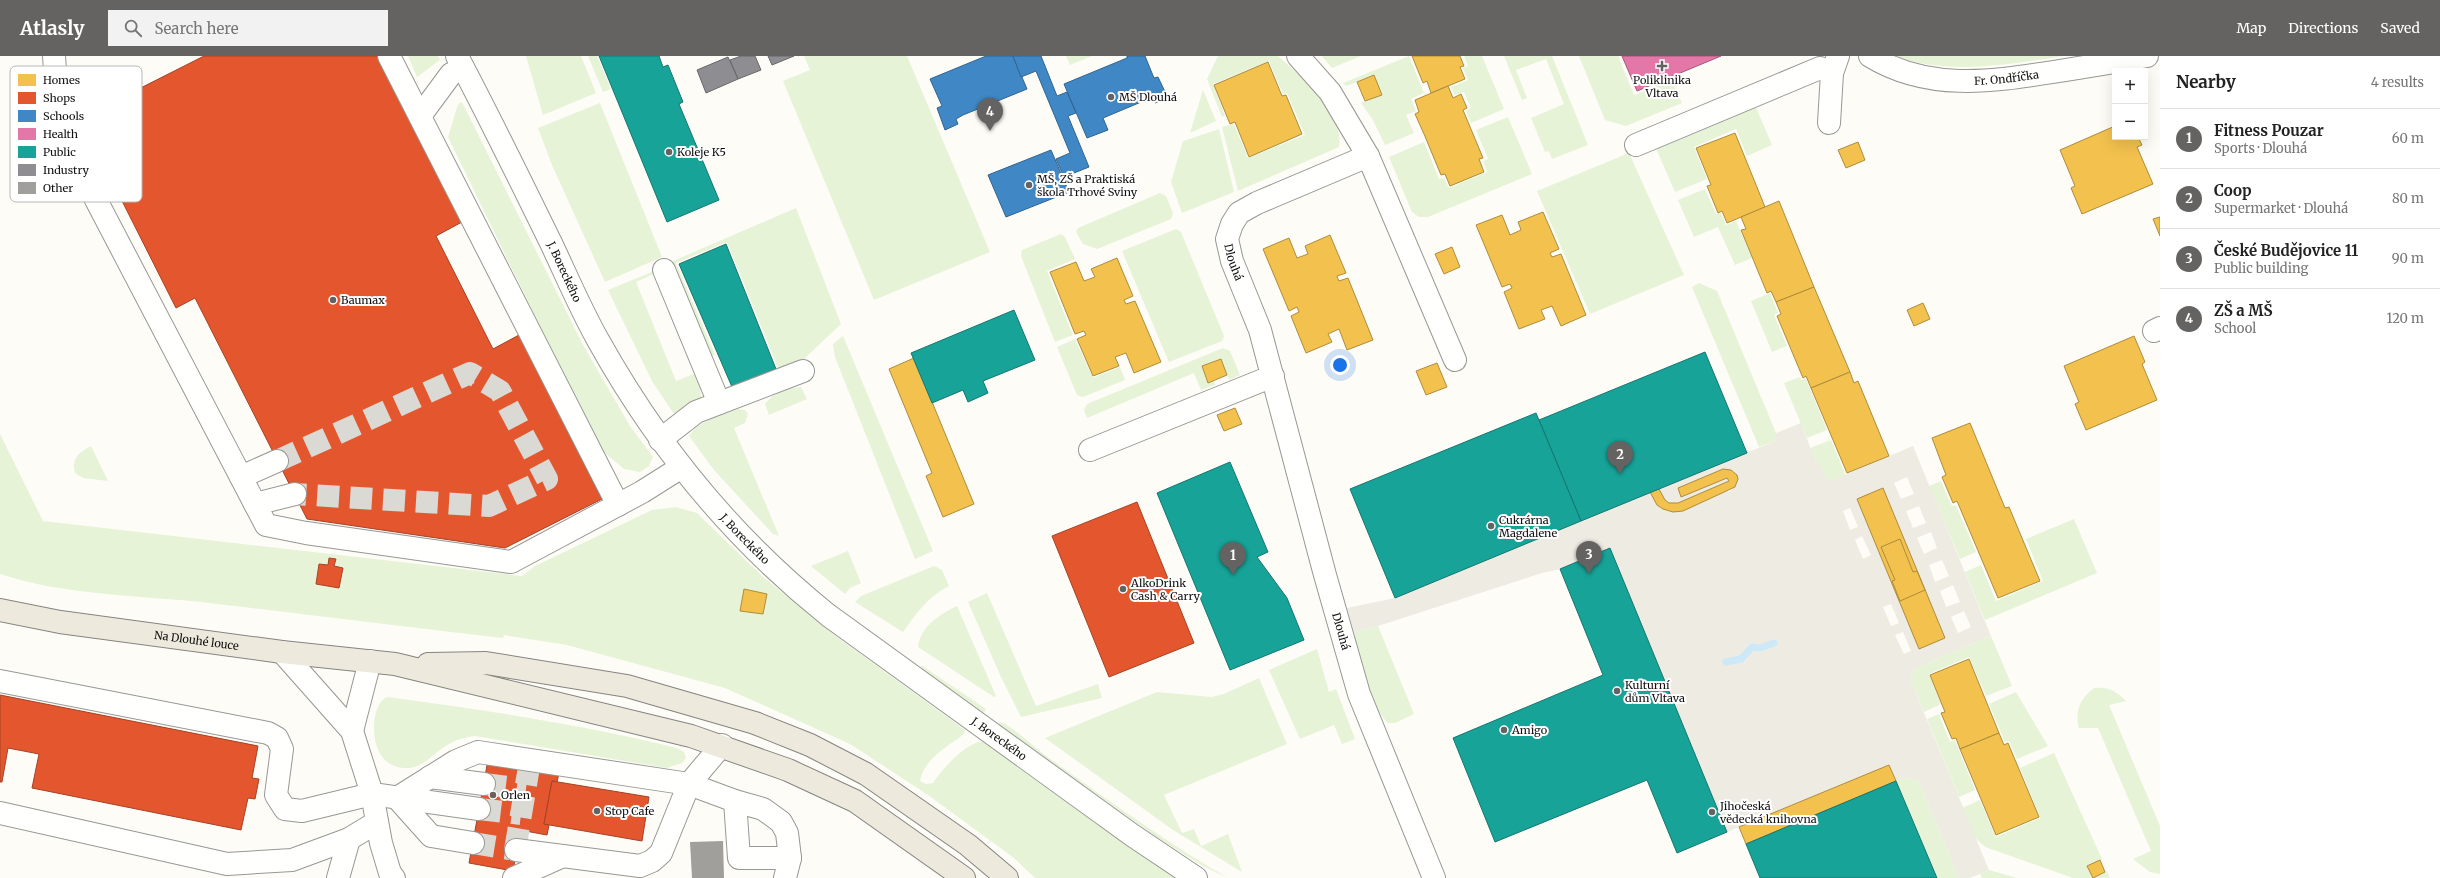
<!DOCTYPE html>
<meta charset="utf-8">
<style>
body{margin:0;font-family:Merriweather,serif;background:#f2f2f2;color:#222}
.controls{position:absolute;right:12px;top:12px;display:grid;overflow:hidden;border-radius:0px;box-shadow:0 4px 16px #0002}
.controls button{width:36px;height:36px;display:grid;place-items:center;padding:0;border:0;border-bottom:1px solid #e0e0e0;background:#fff;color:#222;font:20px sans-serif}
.you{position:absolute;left:1340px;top:309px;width:14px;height:14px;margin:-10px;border:3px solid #fff;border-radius:50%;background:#1a73e8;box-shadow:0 0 0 6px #1a73e833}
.badge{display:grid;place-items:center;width:26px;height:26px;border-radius:50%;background:#646362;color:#fff;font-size:13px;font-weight:700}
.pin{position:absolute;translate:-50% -33px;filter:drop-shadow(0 1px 2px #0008)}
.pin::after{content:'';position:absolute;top:21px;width:14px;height:12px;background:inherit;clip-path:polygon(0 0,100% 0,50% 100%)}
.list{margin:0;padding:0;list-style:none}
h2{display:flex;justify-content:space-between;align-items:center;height:52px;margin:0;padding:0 16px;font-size:17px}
h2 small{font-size:13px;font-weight:400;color:#767676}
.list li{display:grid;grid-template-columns:26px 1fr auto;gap:12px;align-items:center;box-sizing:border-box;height:60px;padding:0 16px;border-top:1px solid #e0e0e0}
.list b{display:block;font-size:15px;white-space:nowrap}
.list p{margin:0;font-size:13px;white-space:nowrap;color:#767676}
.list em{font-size:13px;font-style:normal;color:#767676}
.icon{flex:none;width:22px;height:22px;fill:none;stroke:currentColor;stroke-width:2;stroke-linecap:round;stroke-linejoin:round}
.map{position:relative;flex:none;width:2160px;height:822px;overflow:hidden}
header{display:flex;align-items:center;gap:24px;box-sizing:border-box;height:56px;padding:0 20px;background:#646362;color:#fff}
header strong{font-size:19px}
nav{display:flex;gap:22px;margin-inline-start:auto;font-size:14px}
.search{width:280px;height:36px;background:#f2f2f2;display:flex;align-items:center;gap:10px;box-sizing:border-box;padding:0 14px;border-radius:0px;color:#767676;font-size:15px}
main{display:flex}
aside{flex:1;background:#fff}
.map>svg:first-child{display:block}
.green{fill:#e7f3d7;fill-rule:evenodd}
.plaza{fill:#edebe2;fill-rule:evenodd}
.homes{fill:#f2c14e;stroke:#ae8c3c}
.shops{fill:#e4572e;stroke:#a54225}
.schools{fill:#3f88c5;stroke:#31648f}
.health{fill:#e377a8;stroke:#a4587b}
.public{fill:#17a398;stroke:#157770}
.industry{fill:#8d8d92;stroke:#68686b}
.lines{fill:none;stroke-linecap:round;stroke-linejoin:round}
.stream{stroke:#cde8f7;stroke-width:7}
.building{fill:#a19f9c}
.minor-tunnel{stroke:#dad9d4;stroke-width:22;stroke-dasharray:22 11;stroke-linecap:butt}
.minor-casing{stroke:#979795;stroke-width:24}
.major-casing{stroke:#858482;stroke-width:24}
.minor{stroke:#fffffe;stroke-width:22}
.major{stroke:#ede9dc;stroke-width:22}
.poi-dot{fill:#646362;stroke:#fff;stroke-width:1.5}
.labels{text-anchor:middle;stroke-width:4;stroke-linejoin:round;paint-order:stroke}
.street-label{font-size:11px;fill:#111;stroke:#fff}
.poi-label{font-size:11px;fill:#111;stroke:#fff;text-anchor:start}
.key{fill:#fff;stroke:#b8b8b8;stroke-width:1}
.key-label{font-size:11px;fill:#111}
</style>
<header>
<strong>Atlasly</strong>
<div class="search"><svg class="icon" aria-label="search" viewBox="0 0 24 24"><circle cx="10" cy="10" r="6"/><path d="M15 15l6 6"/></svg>Search here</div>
<nav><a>Map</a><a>Directions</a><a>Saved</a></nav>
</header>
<main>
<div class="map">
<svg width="2160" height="822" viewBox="0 0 2160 822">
<rect width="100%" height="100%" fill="#fdfcf7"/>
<g class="green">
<path d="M408,0H438L440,4L417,21Z"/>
<path d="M526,0H581L596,37L543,59Z"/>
<path d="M588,0H597L611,33L603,36Z"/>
<path d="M804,0H907L990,196L874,244L783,25L810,14Z"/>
<path d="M1066,0H1092L1070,9Z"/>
<path d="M1218,0H1278C1301,20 1345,58 1339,91L1238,135L1222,71L1234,68L1248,102L1305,79L1287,37L1283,38L1269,5L1213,28L1225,60L1222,61L1207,23Z"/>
<path d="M1322,0H1361L1332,12Z"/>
<path d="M1409,0L1424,37L1411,43L1416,55L1406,59L1414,77L1385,89L1373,64L1361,47L1382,38L1357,26L1346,30L1343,27Z"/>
<path d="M1464,0H1482L1504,53L1471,67L1466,55L1471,52L1464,36L1455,39L1451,31L1468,24L1463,12L1468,10Z"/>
<path d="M1504,0H1552L1588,89L1552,103L1549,95L1545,96L1531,62L1564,48L1546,3L1516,14L1527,42L1522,44Z"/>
<path d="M1579,0H1618L1634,39L1672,24L1682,47L1626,70L1605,64Z"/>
<path d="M1895,0H2064C2010,8 1948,20 1895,0Z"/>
<path d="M1203,34L1216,65L1190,77Z"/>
<path d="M1752,42L1772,89L1747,100L1736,73L1694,91L1707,123L1675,136L1655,90Z"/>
<path d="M462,46L583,289L630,370L653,401L649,410L640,416L624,413L599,392L448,81L458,48Z"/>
<path d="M600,47L662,201L605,226L552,109L538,72Z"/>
<path d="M1508,61L1532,118L1428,161H1419L1412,156L1389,101L1424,86L1439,123L1444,122L1449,132L1487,116L1483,105L1488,103L1476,74Z"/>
<path d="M1219,73L1234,136L1182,157L1171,126L1183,85Z"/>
<path d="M1629,97L1684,219L1590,258L1537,135Z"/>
<path d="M1705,133L1716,158L1721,157L1726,169L1736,165L1752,202L1735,209L1718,171L1694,181L1678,144Z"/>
<path d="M1160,137L1166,140L1173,157L1171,163L1097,193L1083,188L1076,176L1078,172Z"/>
<path d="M796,152L841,268L805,302L801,309L780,317L727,186L676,207L715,299L711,300L673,205Z"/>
<path d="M1176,173L1181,176L1224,280L1222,285L1169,306L1122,195Z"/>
<path d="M1061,178L1065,181L1075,203L1047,215L1073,279L1055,286L1021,200L1022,194Z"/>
<path d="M652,216L656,217L636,226L676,325L694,318L700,331L701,342L676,361L652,325L608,234Z"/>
<path d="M1699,227L1717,235L1776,377L1773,386L1759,391L1692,231Z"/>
<path d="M1770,237L1778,257L1774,259L1787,290L1772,296L1751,245Z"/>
<path d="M843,280L933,495L915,503L835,301L833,288Z"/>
<path d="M1075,283L1093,322L1120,311L1125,324L1083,341L1077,339L1057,291Z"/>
<path d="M1223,292L1230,295L1240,319L1229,324L1221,303L1202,311L1208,327L1214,324L1215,329L1201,334L1194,317L1087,362L1084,354L1087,348Z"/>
<path d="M1800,321L1801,324L1806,323L1827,374L1807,382L1784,327Z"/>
<path d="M801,331L807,343L769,359L765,348C773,337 787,332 801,331Z"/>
<path d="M739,353L745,354L748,358L745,367L734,372L779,480L773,478L714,414L689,380C699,364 723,359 739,353Z"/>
<path d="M0,378L43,465L522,520L535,510L652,454L676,451L697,457L763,521L837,581L965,674L964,678C947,691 924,703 920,725L926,728L933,727C941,714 969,683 984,686L1059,741L1175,822H1035L1014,802L928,739L850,688L725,632L567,589L504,579L503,582C405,571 307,558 209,547C140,539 67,540 0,518ZM329,502L335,503L334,510L343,512L339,532L316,528L319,508L328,509Z"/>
<path d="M1831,384L1846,420L1830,427L1824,426L1810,392Z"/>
<path d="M91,390L108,425L83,422L75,417C71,403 78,397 91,390Z"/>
<path d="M1941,425L1952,450L1956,449L1976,496L1960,503L1929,430Z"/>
<path d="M2074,463L2097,517L1985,564L1965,516L1981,509L1996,545L2043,525L2026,483Z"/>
<path d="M848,495L861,527L850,532L845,538L811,510Z"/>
<path d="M934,510L942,514L949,530C928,541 917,556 903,576L855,546L861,540Z"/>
<path d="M987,537L1036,650L1098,628L1102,642L1021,661L1001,621L968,546Z"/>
<path d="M957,550L996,640L994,641L918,591C920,571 940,558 957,550Z"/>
<path d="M1378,570L1414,658L1395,667H1388C1366,644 1360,605 1354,576Z"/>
<path d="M1991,580L2012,630L1986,640L1969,601L1929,618L1941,648L1924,656L1910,623L1914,613Z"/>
<path d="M1317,593L1329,636L1336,633L1355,683L1342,688L1334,669L1300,683L1269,614Z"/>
<path d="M921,609L986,653L984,657L921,613Z"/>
<path d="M1259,622L1287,688L1164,739L1182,777L1194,773L1201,790L1228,778L1242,816L1173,774L1045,682L1157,636L1211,641L1224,638Z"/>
<path d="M2094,632C2109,631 2116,635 2126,645L2109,649L2160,770V818L2150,816L2133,803L2151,795L2098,672H2079C2074,655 2081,642 2094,632Z"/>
<path d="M2016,636L2048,690L2017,703L2009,685L2005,686L1989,648Z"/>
<path d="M388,641C485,654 582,669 677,692L684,696L686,702L682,707L667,712L475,680C466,681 458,683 451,687C434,695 424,714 403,712C364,709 370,644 388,641Z"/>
<path d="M1939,658L1950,686L1955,684L1975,734L1959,741L1927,663Z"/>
<path d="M1001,666C1009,668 1039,695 1049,702C1108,744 1166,786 1228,822L1203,810L1158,782L998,668Z"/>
<path d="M2054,697L2102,803L2087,810L2093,822L2107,815L2110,822H2073L1988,792C1972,784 1969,768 1962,752L1980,744L1996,781L2040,762L2020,712Z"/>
<path d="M1906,722L1916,723L1920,728L1959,822H1937L1896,725Z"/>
<path d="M1989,814L2017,822H1982L1980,818Z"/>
</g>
<path class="plaza" d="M1801,367L1816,407L1819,406L1828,426L1913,390L1991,580L1914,613L1910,623L1989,814L1970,822H1959L1920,728L1916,723L1906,722L1896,725L1889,709L1727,776L1610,493L1560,513L1542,517L1378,570L1354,576L1347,552L1395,542L1773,386L1776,377ZM1723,413L1731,414L1737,419V428L1732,434L1728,436L1724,429L1729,425L1727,422L1681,440L1678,432ZM1907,421L1914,438L1901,443L1894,427ZM1919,450L1926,467L1913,472L1906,455ZM1850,452L1858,471L1850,474L1843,455ZM1931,476L1937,492L1924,498L1917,482ZM1862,480L1871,499L1863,503L1855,484ZM1942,504L1949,520L1935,526L1929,509ZM1953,529L1960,546L1946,551L1940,535ZM1891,548L1899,567L1891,570L1883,551ZM1964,555L1971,571L1958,577L1951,561ZM1903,576L1911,595L1904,598L1895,579Z"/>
<g class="homes">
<path d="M1412,0H1460L1464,10L1460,11L1465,23L1431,37L1427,25L1423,27Z"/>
<path d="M1268,6L1282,40L1286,39L1302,78L1249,101L1235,66L1230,68L1214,29Z"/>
<path d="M1374,19L1382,39L1365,45L1357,26Z"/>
<path d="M1448,30L1453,42L1461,38L1467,52L1463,54L1483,102L1479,103L1484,116L1450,130L1445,118L1441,119L1424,78L1415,58L1419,56L1415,44Z"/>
<path d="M2115,70V81H2138L2142,89L2137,91L2153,128L2082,158L2071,132L2075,130L2060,94Z"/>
<path d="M1735,77L1765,151L1727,167L1722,155L1718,157L1707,130L1711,129L1696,92Z"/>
<path d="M1858,86L1865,104L1846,112L1838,94Z"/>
<path d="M1779,145L1814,231L1776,246L1771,235L1767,237L1741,174L1746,173L1741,161Z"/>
<path d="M1543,156L1559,193L1550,197L1552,201L1561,198L1586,259L1561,270L1552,250L1541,254L1545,263L1519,273L1504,236L1512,232L1510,228L1502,231L1476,169L1502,159L1510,179L1521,174L1518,166Z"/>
<path d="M2160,161V180L2153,163Z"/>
<path d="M1330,179L1346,217L1337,220L1338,223L1339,225L1348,222L1373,284L1347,294L1339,273L1328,278L1332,286L1306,297L1291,260L1299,256L1297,251L1289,255L1263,193L1289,182L1297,202L1308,198L1305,190Z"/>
<path d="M1452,191L1460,211L1444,218L1435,198Z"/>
<path d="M1117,202L1133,240L1124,244L1126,248L1135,245L1161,306L1134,317L1126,297L1115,301L1119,310L1093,320L1077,283L1086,279L1084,275L1075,278L1050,216L1076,206L1084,225L1095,221L1091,213Z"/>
<path d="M1814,231L1850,316L1811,332L1806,320L1803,322L1777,260L1781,258L1776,246Z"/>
<path d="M1923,247L1930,263L1914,270L1907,254Z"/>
<path d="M2134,280L2145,306L2142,308L2157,344L2086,374L2075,348L2079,346L2064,310Z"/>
<path d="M914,302L974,448L943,461L926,420L932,417L889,313Z"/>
<path d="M1221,303L1227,319L1208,327L1202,310Z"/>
<path d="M1437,307L1447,331L1426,339L1416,315Z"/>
<path d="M1850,316L1854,327L1858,325L1889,400L1847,417L1811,332Z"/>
<path d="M1235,352L1242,368L1224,375L1217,359Z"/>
<path d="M1970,367L2005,452L2009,451L2040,525L1998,542L1957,445L1953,447L1942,421L1946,419L1932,382Z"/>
<path d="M1723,413L1731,414L1737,419L1738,423L1735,431L1683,455L1673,456L1663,453L1657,449L1650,436L1659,433L1665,444L1669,447H1678L1729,425L1727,422L1681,441L1678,432Z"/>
<path d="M1883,432L1945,582L1919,593L1857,443Z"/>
<path d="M1900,483L1913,516L1917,515L1925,534L1900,545L1892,525L1895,524L1881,491Z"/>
<path d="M744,533L767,538L763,558L740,555Z"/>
<path d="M1969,603L1999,677L1960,693L1956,682L1952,683L1941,657L1945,656L1930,619Z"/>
<path d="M1999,677L2004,689L2008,687L2039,761L1996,779L1960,693Z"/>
<path d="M1889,709L1896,725L1746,788L1739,771Z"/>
<path d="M2100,804L2105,816L2093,822L2087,810Z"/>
</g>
<g class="shops">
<path d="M204,0H378L462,166L436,180L493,293L519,279L602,443L505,492L307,463L195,242L176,252L114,129L133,120L99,53Z"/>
<path d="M1137,446L1194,587L1109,621L1052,480Z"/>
<path d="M329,502L336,503L334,510L343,512L339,532L316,528L319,508L328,509Z"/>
<path d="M0,639L258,690L252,722L259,723L255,743L248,742L241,774L32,732L39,698L8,692L2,726H0Z"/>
<path d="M488,704L559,717L557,726L552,725L544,768L549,769L547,779L520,774L513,815L469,807Z"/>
<path d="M552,725L649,741L642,785L544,768Z"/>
</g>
<g class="schools">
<path d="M986,0H1013L1027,33L963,59L956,63L958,68L945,74L937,52L942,50L930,23Z"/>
<path d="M1013,0H1041L1057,40L1067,36L1076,57L1068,60L1089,111L1064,121L1056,103L1070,97L1036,15L1021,21Z"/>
<path d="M1127,0H1145L1154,22L1158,21L1168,42L1155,47L1153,41L1103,62L1108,74L1087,82L1064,28L1127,2Z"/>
<path d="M1051,94L1069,136L1006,161L988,119Z"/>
</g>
<path class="health" d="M1622,0H1721L1637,35Z"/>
<g class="public">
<path d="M599,0H659L663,11L668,9L683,46L679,48L719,144L667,166Z"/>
<path d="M726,188L776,313L732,331L679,208Z"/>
<path d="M1014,254L1035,304L983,325L988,337L968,346L963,334L932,347L911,297Z"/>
<path d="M1705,296L1747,397L1581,465L1539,364Z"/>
<path d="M1536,357L1581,465L1395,542L1350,433Z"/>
<path d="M1230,406L1268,496L1257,501L1287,542L1304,584L1230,614L1157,437Z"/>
<path d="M1610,492L1727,776L1677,797L1647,724L1495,786L1453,682L1603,619L1560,513Z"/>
<path d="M1896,725L1937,822H1760L1746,788Z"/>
</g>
<g class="industry">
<path d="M741,0H755L761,14L738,23L730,4Z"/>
<path d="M768,0H794L772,9Z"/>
<path d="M728,1L738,23L706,37L697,14Z"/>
</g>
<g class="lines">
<path class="stream" d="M1726,606L1741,603L1752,591L1760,592L1774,587"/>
</g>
<path class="building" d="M723,785L724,822H692L690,786Z"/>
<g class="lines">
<g class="minor-tunnel">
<path d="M277,405L470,317L500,335L547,423L489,450L295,438"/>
<path d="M484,728L526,733"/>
<path d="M479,753L521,758"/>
<path d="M473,787L516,794"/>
<path d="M515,794L529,711"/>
</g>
<g class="minor-casing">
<g id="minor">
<path d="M54,0L55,14L82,117L266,469L306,477L511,506L642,436L680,412"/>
<path d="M389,0L618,449"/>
<path id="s1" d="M457,0C490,62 521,126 552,189C567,221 581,254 598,284C658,392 732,482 828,559L1132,779L1196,822"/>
<path d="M1298,0L1330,36L1368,100L1455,304"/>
<path id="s2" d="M1870,0C1927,35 1990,26 2053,16C2085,11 2116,6 2147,0"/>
<path d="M420,60L451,18L463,12"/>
<path d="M1829,67L1832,17L1838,0"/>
<path d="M1636,89L1820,12L1832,17"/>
<path id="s3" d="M1368,100L1257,147L1239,157L1232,168L1227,183L1232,205L1260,274L1325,519L1359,638L1434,822"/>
<path d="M664,214L719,347"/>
<path d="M2154,275L2160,272"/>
<path d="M660,384L696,356L803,315"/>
<path d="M1090,394L1273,320"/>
<path d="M241,421L277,405"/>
<path d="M255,448L295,438"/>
<path d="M282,596L352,675L372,738L381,787L390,817L394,822"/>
<path d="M0,625L268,677L277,682L282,693L276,739L285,753L302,755L372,738L479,753"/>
<path d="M352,675L370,605"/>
<path d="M430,721L484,728"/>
<path d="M397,742L456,705L478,696L689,728L735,745L763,753L781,766L787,777L790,802L785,822"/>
<path d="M397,742L431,780L473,787"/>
<path d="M735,745L739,802H790"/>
<path d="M0,757L227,808L292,804L349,783L377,766"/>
<path d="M516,794L640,810L652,805L661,797L689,728L722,689"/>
<path d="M338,822L349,783"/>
<path d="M514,822L563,800"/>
</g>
</g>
<g class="major-casing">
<g id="major">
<path id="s4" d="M0,554L60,566L282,596L395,608L691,680L788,714L855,745L964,822"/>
<path d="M428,608L486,607L627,630L755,667L810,689L866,718L968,789L1007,822"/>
</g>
</g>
<use href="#minor" class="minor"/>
<use href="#major" class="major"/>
</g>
<g class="poi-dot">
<path d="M1660 4h4v4h4v4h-4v4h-4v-4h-4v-4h4z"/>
<circle cx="1111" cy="41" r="4"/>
<circle cx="669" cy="96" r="4"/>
<circle cx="1029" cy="129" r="4"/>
<circle cx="333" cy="244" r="4"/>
<circle cx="1491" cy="470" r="4"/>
<circle cx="1123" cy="533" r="4"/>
<circle cx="1617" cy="635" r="4"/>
<circle cx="1504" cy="674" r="4"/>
<circle cx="493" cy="739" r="4"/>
<circle cx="597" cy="755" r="4"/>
<circle cx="1712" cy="756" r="4"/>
</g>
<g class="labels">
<g class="street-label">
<text dy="4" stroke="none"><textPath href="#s2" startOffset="141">Fr. Ondříčka</textPath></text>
<text dy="4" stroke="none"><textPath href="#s3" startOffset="194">Dlouhá</textPath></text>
<text dy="4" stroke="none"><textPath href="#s1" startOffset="241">J. Boreckého</textPath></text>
<text dy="4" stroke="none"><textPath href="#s1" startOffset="565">J. Boreckého</textPath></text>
<text dy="4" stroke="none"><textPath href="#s3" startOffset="579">Dlouhá</textPath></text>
<text dy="4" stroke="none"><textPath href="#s4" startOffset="199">Na Dlouhé louce</textPath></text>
<text dy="4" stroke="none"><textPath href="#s1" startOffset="889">J. Boreckého</textPath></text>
</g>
<g class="poi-label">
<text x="1662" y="28" text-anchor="middle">Poliklinika<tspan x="1662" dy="13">Vltava</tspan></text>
<text x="1119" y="45">MŠ Dlouhá</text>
<text x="677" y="100">Koleje K5</text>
<text x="1037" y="127">MŠ, ZŠ a Praktiská<tspan x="1037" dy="13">škola Trhové Sviny</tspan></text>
<text x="341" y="248">Baumax</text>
<text x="1499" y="468">Cukrárna<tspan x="1499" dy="13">Magdalene</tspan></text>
<text x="1131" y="531">AlkoDrink<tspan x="1131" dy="13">Cash &amp; Carry</tspan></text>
<text x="1625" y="633">Kulturní<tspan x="1625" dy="13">dům Vltava</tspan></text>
<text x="1512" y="678">Amigo</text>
<text x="501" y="743">Orlen</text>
<text x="1720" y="754">Jihočeská<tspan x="1720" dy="13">vědecká knihovna</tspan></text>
<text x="605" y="759">Stop Cafe</text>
</g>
</g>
<rect x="10" y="10" width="132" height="136" rx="6" class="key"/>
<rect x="18" y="18" width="18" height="12" fill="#f2c14e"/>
<rect x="18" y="36" width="18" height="12" fill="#e4572e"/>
<rect x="18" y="54" width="18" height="12" fill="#3f88c5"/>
<rect x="18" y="72" width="18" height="12" fill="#e377a8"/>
<rect x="18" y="90" width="18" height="12" fill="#17a398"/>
<rect x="18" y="108" width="18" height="12" fill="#8d8d92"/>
<rect x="18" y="126" width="18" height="12" fill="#a19f9c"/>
<g class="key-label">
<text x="43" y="28">Homes</text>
<text x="43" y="46">Shops</text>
<text x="43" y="64">Schools</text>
<text x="43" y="82">Health</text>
<text x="43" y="100">Public</text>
<text x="43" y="118">Industry</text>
<text x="43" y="136">Other</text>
</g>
</svg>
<div class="controls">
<button>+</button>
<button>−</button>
</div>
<div class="you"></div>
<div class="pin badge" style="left:1233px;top:519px">1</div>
<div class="pin badge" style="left:1620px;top:418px">2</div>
<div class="pin badge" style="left:1589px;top:518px">3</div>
<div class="pin badge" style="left:990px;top:75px">4</div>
</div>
<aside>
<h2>Nearby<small>4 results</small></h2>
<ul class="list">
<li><span class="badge">1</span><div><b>Fitness Pouzar</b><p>Sports · Dlouhá</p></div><em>60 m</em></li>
<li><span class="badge">2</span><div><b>Coop</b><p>Supermarket · Dlouhá</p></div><em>80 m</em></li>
<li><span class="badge">3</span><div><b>České Budějovice 11</b><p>Public building</p></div><em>90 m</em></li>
<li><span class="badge">4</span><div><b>ZŠ a MŠ</b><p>School</p></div><em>120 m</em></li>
</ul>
</aside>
</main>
